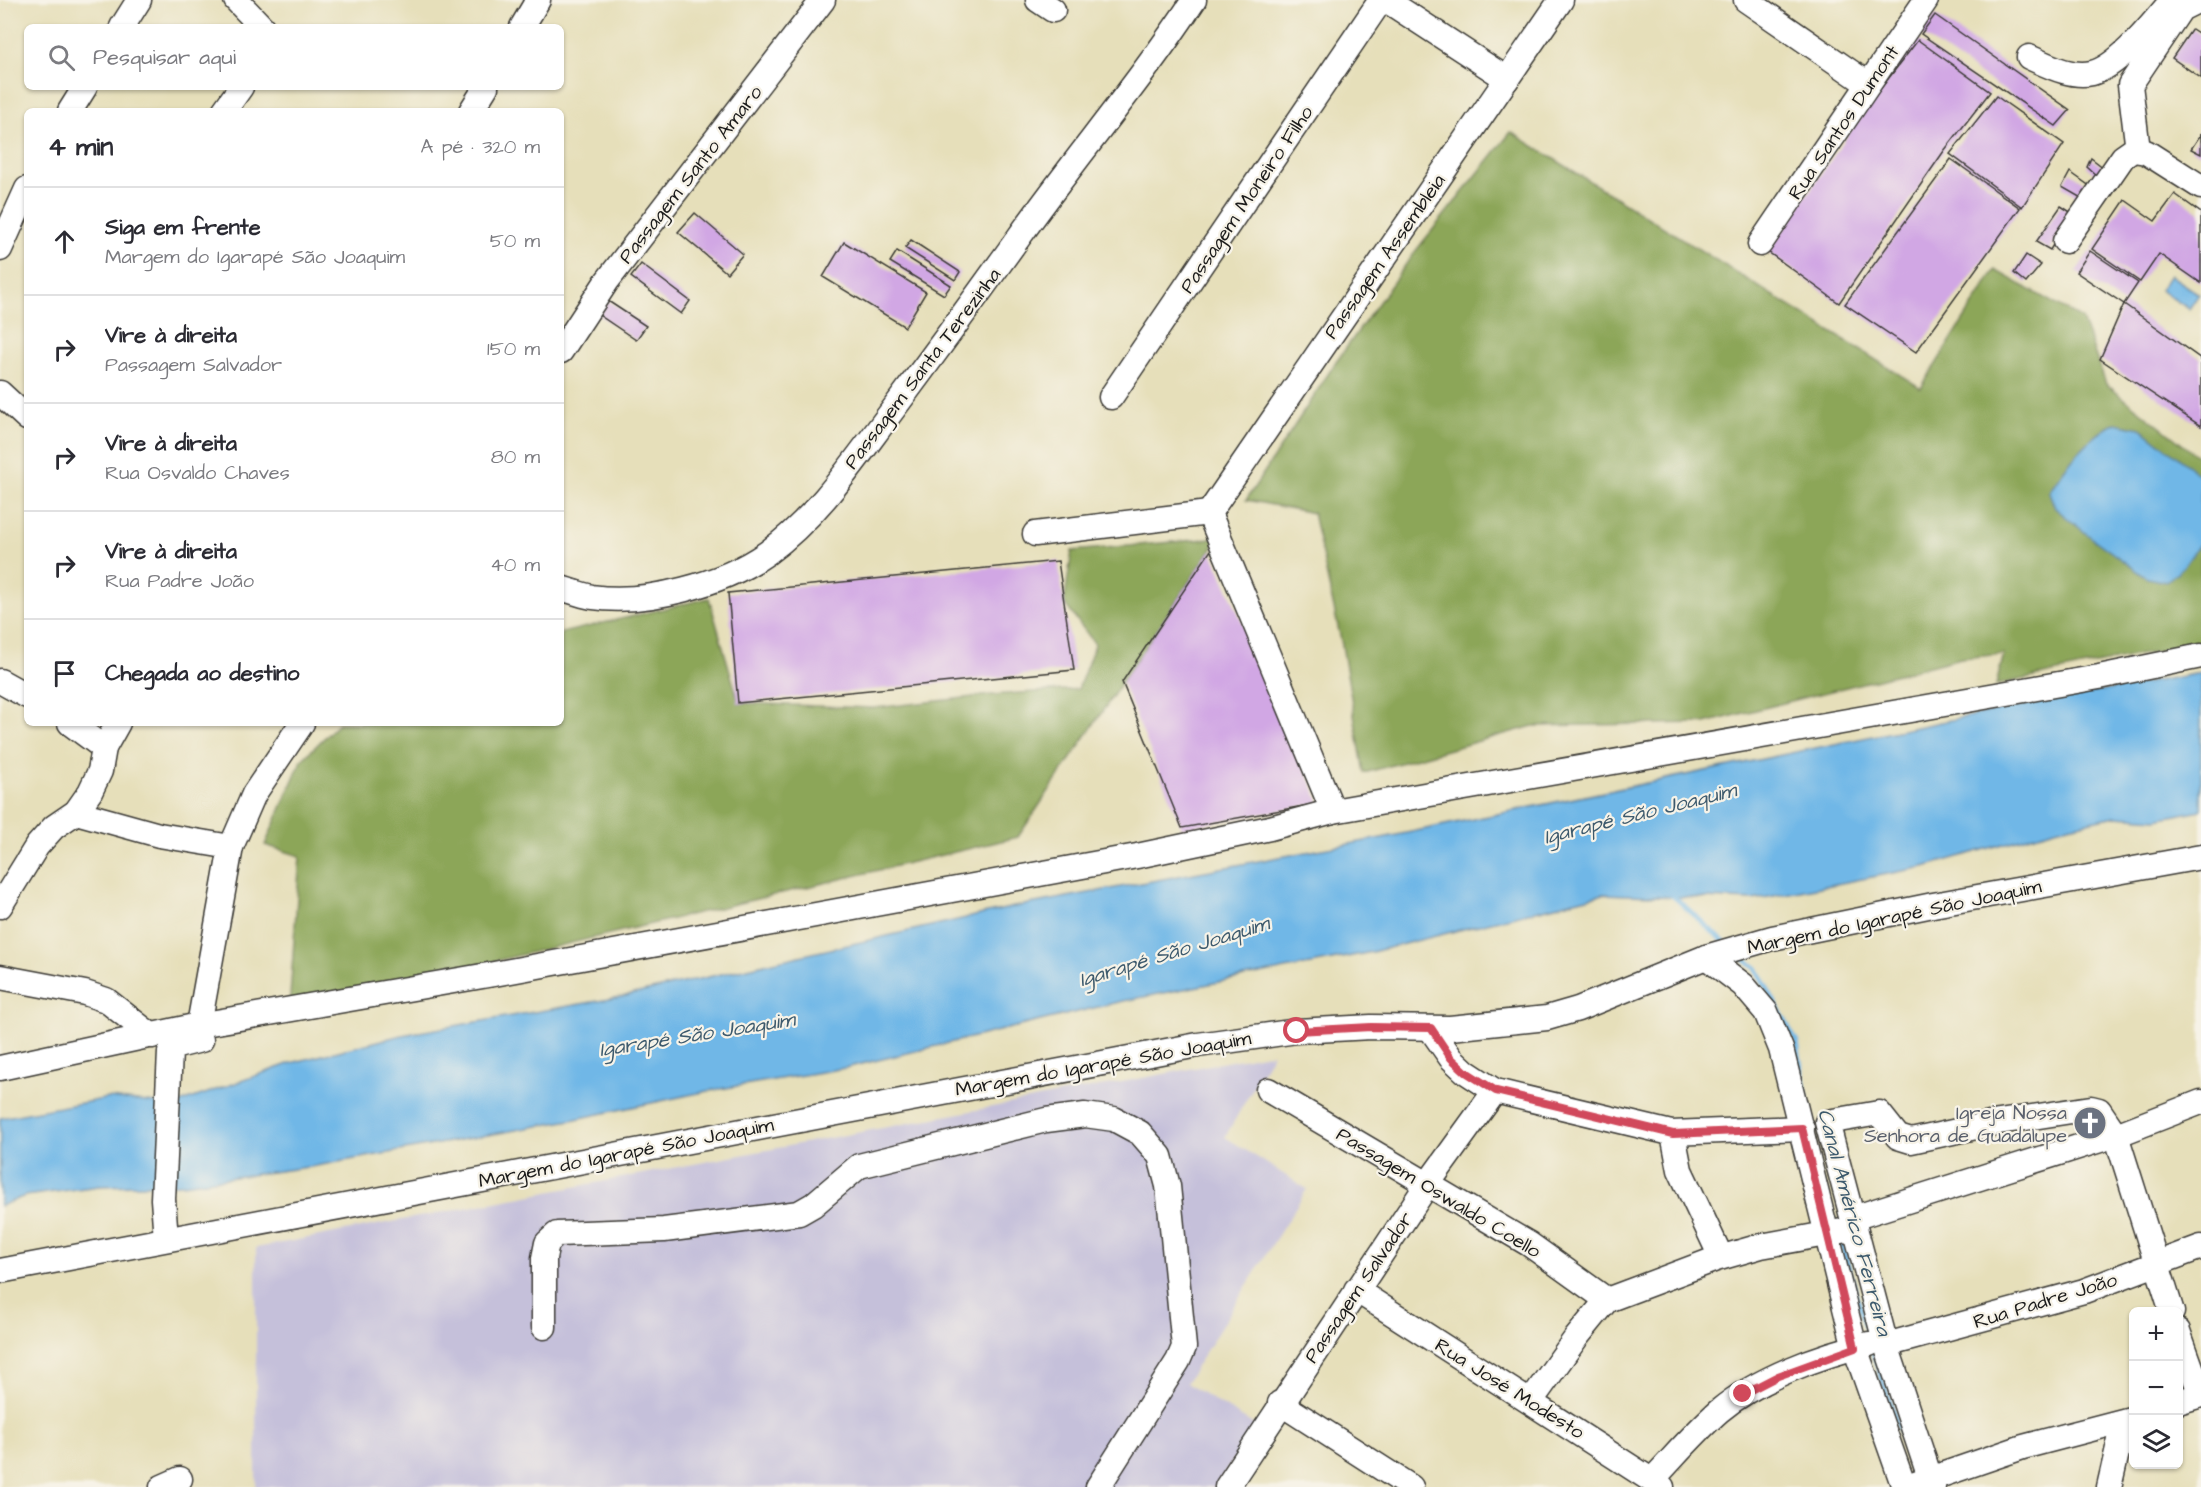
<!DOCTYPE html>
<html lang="pt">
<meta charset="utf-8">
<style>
body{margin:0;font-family:"Architects Daughter",sans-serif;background:#f2f2f3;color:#2b2b33}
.controls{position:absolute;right:18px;bottom:18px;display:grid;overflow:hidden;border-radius:9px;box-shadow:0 2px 4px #0004}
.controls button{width:54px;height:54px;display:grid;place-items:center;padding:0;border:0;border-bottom:2px solid #e1e1e2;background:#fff;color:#2b2b33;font:30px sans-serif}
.stop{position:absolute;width:18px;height:18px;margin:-14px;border:4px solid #d1495b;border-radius:50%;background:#fff}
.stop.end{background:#d1495b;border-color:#fff;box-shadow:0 2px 6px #0008}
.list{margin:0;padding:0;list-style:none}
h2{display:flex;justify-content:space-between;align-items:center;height:78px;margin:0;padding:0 24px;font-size:26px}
h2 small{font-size:20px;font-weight:400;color:#7c7c81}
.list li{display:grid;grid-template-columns:39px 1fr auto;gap:18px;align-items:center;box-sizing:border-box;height:108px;padding:0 24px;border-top:2px solid #e1e1e2}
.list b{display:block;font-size:22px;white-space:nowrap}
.list p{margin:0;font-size:20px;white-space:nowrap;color:#7c7c81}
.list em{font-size:20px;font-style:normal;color:#7c7c81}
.icon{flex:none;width:33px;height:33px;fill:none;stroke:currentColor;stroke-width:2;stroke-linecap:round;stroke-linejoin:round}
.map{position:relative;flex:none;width:2201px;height:1487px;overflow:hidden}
.search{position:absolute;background:#fff;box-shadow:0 2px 4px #0004;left:24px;top:24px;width:540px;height:66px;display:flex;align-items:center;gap:15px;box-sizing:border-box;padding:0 21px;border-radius:9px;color:#7c7c81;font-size:22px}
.panel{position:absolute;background:#fff;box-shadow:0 2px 4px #0004;left:24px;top:108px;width:540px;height:618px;border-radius:9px}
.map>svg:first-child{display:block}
.industrial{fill:#c5c0da}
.forest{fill:#8ca659;stroke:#54613a;stroke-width:1.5}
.water{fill:#6fb7e7;stroke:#466a82;stroke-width:1.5}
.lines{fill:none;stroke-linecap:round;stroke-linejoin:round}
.stream{stroke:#6fb7e7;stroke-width:5}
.building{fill:#d1a7e4}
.minor-casing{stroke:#3a3934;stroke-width:27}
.minor{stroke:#fff;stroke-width:24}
.route{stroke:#d1495b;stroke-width:8}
.labels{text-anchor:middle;stroke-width:4.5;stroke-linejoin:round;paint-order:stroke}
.street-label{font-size:20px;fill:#1c1c1c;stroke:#f7f3e8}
.worship-label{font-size:20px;fill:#5b616d;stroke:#f7f3e8;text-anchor:end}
.water-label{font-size:21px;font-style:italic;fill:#3d5a6d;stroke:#f7f3e8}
</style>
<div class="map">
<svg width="2201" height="1487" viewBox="0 0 2201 1487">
<rect width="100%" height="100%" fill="#f7f3e8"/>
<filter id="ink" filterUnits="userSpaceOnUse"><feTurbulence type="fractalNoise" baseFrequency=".0167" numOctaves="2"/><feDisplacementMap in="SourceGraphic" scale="12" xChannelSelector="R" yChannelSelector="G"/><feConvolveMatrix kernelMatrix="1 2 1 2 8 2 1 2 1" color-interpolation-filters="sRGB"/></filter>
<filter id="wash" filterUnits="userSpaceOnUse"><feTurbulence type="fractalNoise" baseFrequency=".008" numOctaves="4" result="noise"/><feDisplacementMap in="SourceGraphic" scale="24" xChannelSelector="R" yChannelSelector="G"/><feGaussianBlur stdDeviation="1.35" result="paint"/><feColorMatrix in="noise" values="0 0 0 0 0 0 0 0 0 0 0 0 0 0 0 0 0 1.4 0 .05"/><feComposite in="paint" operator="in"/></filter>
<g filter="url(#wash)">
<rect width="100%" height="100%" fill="#e6dfba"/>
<path class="industrial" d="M1273,1053L1225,1137L1307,1189L1186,1383L1256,1426L1216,1487H256V1248Z"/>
<g class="forest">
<path d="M1511,132L1921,388L1995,270L2082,319L2106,384L2201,459V642L1996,685L2004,654L1961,658L1705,723L1533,726L1364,773L1342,645L1313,513L1246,500L1334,365L1414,253Z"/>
<path d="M1219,538L1018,837L289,1010L300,856L265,845L301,761L339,723H561V633L709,598L739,703L874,708L991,695L1078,689L1095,644L1064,603L1072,551Z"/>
</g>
<g class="water">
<path d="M2170,275L2199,294L2189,309L2160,290Z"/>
<path d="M2115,423L2141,428L2201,476V542L2185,565L2166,582L2147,578L2093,539L2055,508L2049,492C2066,464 2086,439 2115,423Z"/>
<path d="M2201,673V810L2157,819L2116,816L2059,828L1924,867L1753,900L1603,894L1372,952L1123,1001L845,1068L708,1091L571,1120L316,1166L183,1184L99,1186L25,1196L0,1206V1118L109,1098L174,1105L291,1063L402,1035L621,997L1014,907L1392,836L2013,707Z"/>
</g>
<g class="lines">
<g class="stream">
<path d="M1670,893L1725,943"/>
<path d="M1739,955L1756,968L1797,1043L1807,1106"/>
<path d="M1842,1246L1869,1338"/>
<path d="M1872,1350L1916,1477"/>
</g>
</g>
<g id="blocks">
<g class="building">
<path d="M1935,15L2070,110L2056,126L1921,34Z"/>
<path d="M2192,29L2201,35V78L2172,58Z"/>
<path d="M1918,40L1990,92L1944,151L1839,303L1768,252L1872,100Z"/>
<path d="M1996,96L2064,144L2022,207L1950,154Z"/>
<path d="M2201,134V154L2191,149Z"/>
<path d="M2091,158L2104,168L2096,175L2087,167Z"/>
<path d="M1951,159L2020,208L1916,352L1845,304Z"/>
<path d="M2070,172L2091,187L2083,199L2062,187Z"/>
<path d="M2175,194L2201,213V283L2159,254L2140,282L2092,249L2125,200L2155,221Z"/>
<path d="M2061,206L2072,213L2050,250L2036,242Z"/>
<path d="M695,213L743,254L727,273L678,232Z"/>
<path d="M911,240L960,272L955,280L905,248Z"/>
<path d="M844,242L926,292L905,327L823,277Z"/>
<path d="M897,251L951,285L944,295L890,262Z"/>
<path d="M2090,251L2138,283L2124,304L2076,272Z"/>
<path d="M2026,255L2041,265L2026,283L2014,273Z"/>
<path d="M641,264L690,301L681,314L631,277Z"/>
<path d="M608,301L646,326L636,340L599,315Z"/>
<path d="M2124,304L2201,359V426L2100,359Z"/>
<path d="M1211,550L1320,803L1182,828L1122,682Z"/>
<path d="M1058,561L1074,670L738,703L728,593Z"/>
</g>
</g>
</g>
<g filter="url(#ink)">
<use href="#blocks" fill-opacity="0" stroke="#3a3934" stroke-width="1.5"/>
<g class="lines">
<g class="minor-casing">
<g id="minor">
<path d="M236,0L262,27"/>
<path d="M1038,0L1053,10"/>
<path d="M1386,0L1507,79"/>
<path d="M1746,0L1868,84"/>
<path d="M122,27L139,0"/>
<path d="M522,27L538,0"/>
<path d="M2029,57C2047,65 2071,78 2092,73C2119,66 2151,25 2169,4"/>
<path d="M70,111L85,87"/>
<path d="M224,111L241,87"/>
<path d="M471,111L486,87"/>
<path d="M2138,150L2130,85L2181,9L2199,0"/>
<path d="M2065,241L2123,157L2133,150L2146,152L2201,187"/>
<path d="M1760,244L1926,0"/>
<path d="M0,249L27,189"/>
<path d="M561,351L607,281L823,0"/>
<path d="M0,393L27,418"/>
<path d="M1111,397L1381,0"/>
<path d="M1035,534L1209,513"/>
<path d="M561,588C571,591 582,595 592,597C646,605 723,584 767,553C816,518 853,463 889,415C933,356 976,297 1019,237C1076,157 1140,82 1194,0"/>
<path d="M0,681L27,696"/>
<path d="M70,723L104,748"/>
<path d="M1333,811L1209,513L1561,0"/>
<path d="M76,812L159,835L231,847"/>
<path d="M0,906L37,846L54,827L76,812L90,792L100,771L104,748L118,723"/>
<path d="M1706,957L1743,985L1766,1012L1781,1049L1855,1348L1904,1487"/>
<path d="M0,977L85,993L106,1000L152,1036"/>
<path d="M199,1025L231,847L254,794L302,723"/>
<path d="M1430,1028L1451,1058L1466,1072L1495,1091L1671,1133L1802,1128"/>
<path d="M0,1068L199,1025L494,974L1137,856L1270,828L1333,811L2099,677L2201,656"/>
<path d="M1268,1090L1529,1244L1607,1300"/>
<path d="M1673,1134L1680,1170L1721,1257"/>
<path d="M1853,1218L2116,1135L2201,1102"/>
<path d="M166,1239L163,1199L170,1052L173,1047L201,1040"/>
<path d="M0,1271L1198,1045L1297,1031L1371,1027L1450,1028L1547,1018L1578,1009L1706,957L1772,938L1933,905L2201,857"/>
<path d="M1356,1290L1662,1487"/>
<path d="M544,1327V1258L547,1243L557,1234L664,1230L799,1213L813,1205L859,1166L1046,1120L1085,1115L1114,1119L1140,1133L1160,1156L1168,1186L1184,1347L1178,1361L1098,1487"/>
<path d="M2178,1331L2201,1395"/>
<path d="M1886,1345L2084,1291L2201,1247"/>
<path d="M1531,1401L1576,1338L1607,1300L1716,1259L1761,1246L1842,1231"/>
<path d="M2178,1402L2201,1395"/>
<path d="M1280,1403L1411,1487"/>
<path d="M1652,1480C1674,1457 1695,1432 1719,1411C1757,1379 1820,1355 1869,1344"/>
<path d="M1915,1484L2023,1447L2134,1418"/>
<path d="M162,1487L180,1479"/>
<path d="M1227,1487L1427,1185L1495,1091"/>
<path d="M1933,1487L1886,1345L1827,1122L1879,1113L1898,1137L1911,1141L1999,1122L2091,1108L2099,1110L2116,1135L2172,1312"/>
<path d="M2109,1487L2124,1422"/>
</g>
</g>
<use href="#minor" class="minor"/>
</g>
</g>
<g class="lines" filter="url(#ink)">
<path class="route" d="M1297,1031L1371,1027L1431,1028L1451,1058L1466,1072L1496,1091L1673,1134L1802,1128L1855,1348L1778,1376L1743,1394"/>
</g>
<defs>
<g id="church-disc" transform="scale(1.725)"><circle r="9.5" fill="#6b7280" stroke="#f7f3e8"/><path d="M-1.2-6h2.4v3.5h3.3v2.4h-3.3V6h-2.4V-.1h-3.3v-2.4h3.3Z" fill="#fff"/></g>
</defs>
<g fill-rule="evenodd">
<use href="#church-disc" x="2090" y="1123"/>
</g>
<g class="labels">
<g class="street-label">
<text transform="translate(1843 122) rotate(-56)" y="7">Rua Santos Dumont</text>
<text transform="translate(690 174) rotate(-52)" y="7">Passagem Santo Amaro</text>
<text transform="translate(1246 199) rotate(-56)" y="7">Passagem Moneiro Filho</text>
<text transform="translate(1384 256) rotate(-55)" y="7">Passagem Assembleia</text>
<text transform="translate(922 368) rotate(-53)" y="7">Passagem Santa Terezinha</text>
<text transform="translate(1894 916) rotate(-12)" y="7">Margem do Igarapé São Joaquim</text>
<text transform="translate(1103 1063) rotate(-10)" y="7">Margem do Igarapé São Joaquim</text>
<text transform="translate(626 1152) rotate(-11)" y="7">Margem do Igarapé São Joaquim</text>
<text transform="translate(1439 1192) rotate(31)" y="7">Passagem Oswaldo Coello</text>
<text transform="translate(1358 1287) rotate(-56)" y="7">Passagem Salvador</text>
<text transform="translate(2045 1300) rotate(-17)" y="7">Rua Padre João</text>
<text transform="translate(1510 1388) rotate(32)" y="7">Rua José Modesto</text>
</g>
<g class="worship-label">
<text x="2067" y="1119">Igreja Nossa<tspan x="2067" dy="23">Senhora de Guadalupe</tspan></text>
</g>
<g class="water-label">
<text transform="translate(1640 813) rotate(-14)" y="7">Igarapé São Joaquim</text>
<text transform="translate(1174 951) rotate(-17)" y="7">Igarapé São Joaquim</text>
<text transform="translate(697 1034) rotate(-9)" y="7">Igarapé São Joaquim</text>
<text transform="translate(1855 1222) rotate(75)" y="7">Canal Américo Ferreira</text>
</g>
</g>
</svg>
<div class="controls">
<button>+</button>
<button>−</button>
<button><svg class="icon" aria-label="layers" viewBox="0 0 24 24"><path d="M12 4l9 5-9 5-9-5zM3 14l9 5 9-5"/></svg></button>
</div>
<div class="stop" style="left:1297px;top:1031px"></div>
<div class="stop end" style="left:1743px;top:1394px"></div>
<div class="search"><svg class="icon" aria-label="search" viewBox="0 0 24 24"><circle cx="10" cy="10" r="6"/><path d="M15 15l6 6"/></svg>Pesquisar aqui</div>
<section class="panel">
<h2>4 min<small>A pé · 320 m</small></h2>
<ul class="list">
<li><svg class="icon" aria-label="ahead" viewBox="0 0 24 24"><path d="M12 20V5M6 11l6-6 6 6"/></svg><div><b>Siga em frente</b><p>Margem do Igarapé São Joaquim</p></div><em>50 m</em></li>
<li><svg class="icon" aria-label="right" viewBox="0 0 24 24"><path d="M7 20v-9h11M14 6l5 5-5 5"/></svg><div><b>Vire à direita</b><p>Passagem Salvador</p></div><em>150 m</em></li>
<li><svg class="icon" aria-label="right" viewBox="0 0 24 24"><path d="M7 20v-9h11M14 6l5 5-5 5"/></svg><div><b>Vire à direita</b><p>Rua Osvaldo Chaves</p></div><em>80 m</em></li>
<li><svg class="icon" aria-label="right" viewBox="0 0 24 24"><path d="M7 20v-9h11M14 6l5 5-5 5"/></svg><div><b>Vire à direita</b><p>Rua Padre João</p></div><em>40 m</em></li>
<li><svg class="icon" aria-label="arrive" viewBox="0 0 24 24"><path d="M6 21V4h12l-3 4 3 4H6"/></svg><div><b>Chegada ao destino</b></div></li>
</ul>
</section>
</div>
